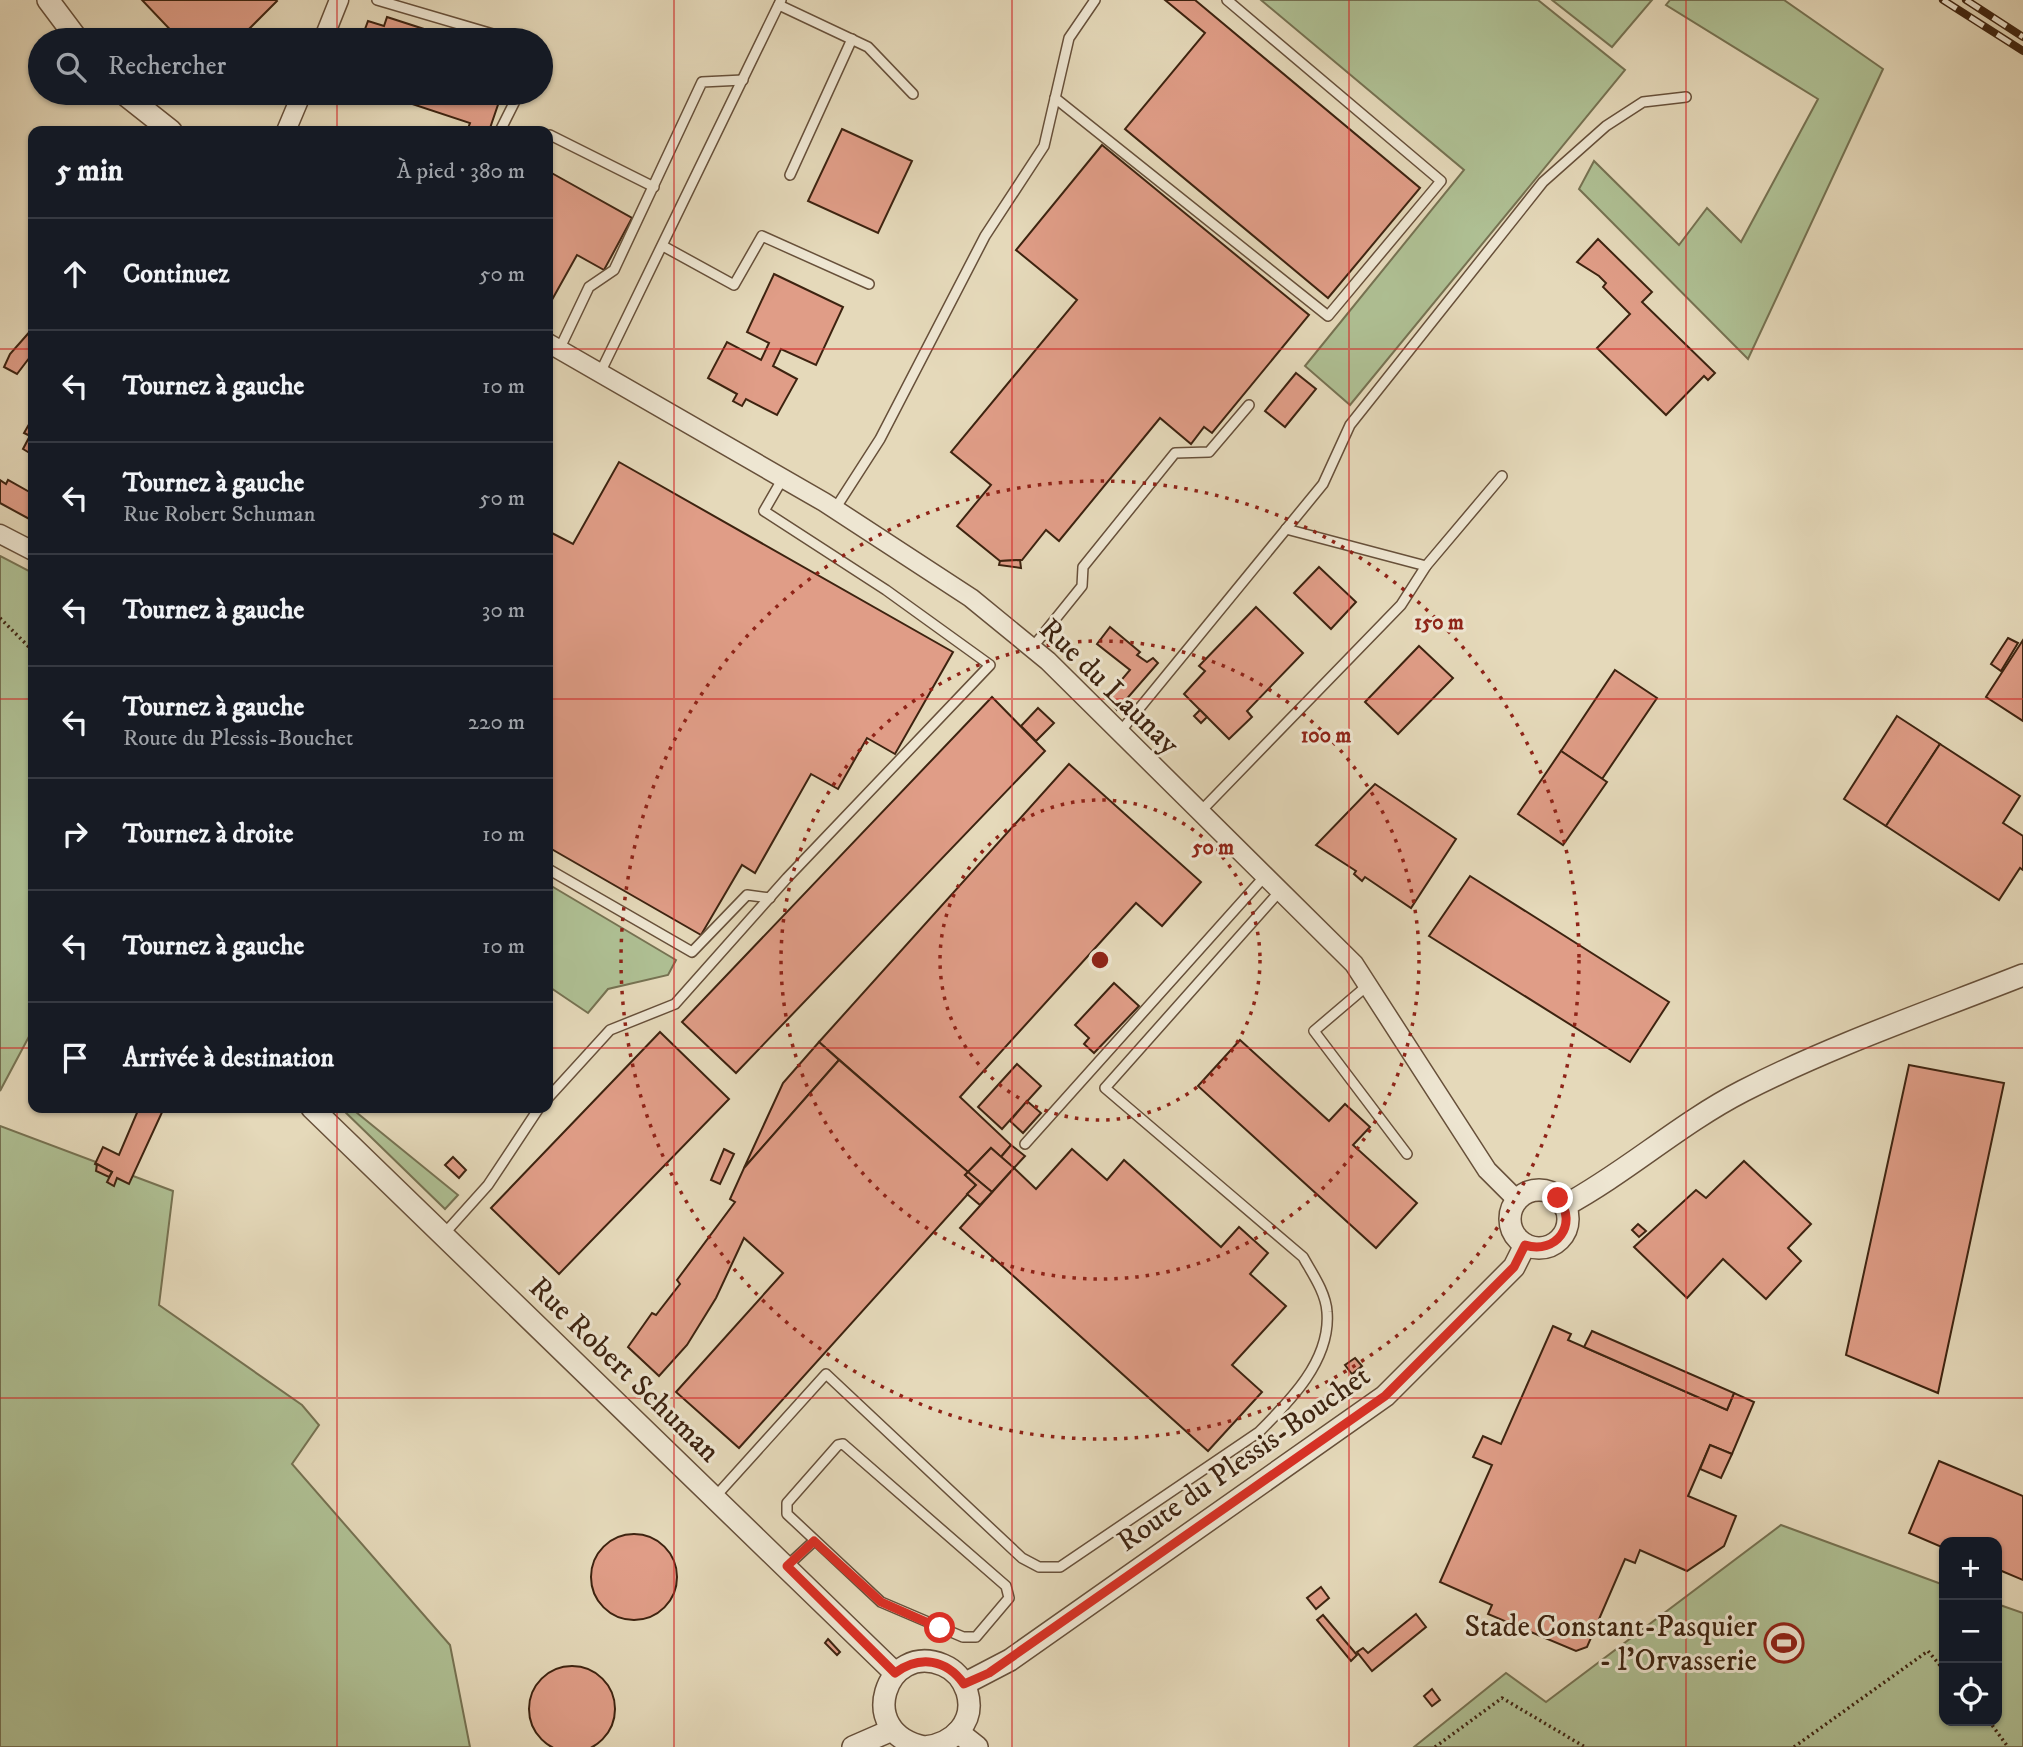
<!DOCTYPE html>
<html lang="fr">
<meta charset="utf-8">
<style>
body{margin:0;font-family:"IM FELL DW Pica",serif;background:#20242c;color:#f1f3f6}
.controls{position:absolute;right:21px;bottom:21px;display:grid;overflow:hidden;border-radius:14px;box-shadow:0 2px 5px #0004}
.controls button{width:63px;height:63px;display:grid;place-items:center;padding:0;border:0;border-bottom:2px solid #363941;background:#171b24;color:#f1f3f6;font:35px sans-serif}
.stop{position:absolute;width:21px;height:21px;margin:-16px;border:5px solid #d93025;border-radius:50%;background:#fff}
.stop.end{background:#d93025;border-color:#fff;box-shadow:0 2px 7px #0008}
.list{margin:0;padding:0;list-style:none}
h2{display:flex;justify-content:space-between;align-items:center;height:91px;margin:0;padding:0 28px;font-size:30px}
h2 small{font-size:23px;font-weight:400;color:#9ea1a6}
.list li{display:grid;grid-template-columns:46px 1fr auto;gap:21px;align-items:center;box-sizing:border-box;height:112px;padding:0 28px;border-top:2px solid #363941}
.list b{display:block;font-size:26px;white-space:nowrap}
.list p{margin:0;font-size:23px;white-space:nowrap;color:#9ea1a6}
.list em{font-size:23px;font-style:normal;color:#9ea1a6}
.icon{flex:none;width:38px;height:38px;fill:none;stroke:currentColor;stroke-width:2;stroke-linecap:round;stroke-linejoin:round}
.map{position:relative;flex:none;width:2023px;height:1747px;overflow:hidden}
.search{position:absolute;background:#171b24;box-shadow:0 2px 5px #0004;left:28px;top:28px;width:525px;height:77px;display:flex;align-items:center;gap:18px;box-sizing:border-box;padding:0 24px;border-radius:38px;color:#9ea1a6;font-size:26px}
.panel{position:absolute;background:#171b24;box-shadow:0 2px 5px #0004;left:28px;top:126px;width:525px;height:987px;border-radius:14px}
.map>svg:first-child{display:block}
.green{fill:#afc094;stroke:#767252;stroke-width:2}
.building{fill:#e09d87;stroke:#3d2310;stroke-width:2}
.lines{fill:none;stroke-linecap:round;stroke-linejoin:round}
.service-casing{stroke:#67503a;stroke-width:12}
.minor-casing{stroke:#67503a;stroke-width:21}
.tertiary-casing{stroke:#67503a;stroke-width:24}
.path{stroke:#3d2310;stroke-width:3.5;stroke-dasharray:2 3.5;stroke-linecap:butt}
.service{stroke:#eee6d2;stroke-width:9}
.minor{stroke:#eee6d2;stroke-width:18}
.tertiary{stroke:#eee6d2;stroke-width:21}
.rail-casing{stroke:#3d2310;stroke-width:8}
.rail{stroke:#eee6d2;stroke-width:5;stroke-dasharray:16;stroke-linecap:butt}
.route{stroke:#d93025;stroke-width:9}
.grid{fill:none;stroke:#d62828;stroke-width:2;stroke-opacity:0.55}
.ring{fill:none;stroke:#8f2418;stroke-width:3.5;stroke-dasharray:3.5 7}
.labels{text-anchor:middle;stroke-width:6;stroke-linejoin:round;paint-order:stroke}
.street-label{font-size:30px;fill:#3d2310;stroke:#eee6d2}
.poi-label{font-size:30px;fill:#3d2310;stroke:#eee6d2;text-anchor:end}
.centre{fill:#8f2418;stroke:#eee6d2;stroke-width:3.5}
.ring-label{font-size:21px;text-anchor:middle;font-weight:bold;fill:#8f2418;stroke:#eee6d2;stroke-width:6;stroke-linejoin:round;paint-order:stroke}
</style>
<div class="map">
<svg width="2023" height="1747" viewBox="0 0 2023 1747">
<rect width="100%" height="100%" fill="#e5d9ba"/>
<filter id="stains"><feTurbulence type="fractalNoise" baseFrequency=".00286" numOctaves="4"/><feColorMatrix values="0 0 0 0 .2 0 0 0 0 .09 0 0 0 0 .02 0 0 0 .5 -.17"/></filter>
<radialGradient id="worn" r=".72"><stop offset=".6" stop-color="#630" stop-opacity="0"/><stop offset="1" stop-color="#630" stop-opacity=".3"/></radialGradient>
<g class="green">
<path d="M1261,0H1538L1625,70L1350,405L1305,366L1464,170Z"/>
<path d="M1552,0H1652L1612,47Z"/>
<path d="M1670,0H1784L1883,69L1748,359L1579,189L1594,161L1679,245L1707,208L1741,242L1818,99L1666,5Z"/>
<path d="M0,556L33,573V1029L0,1091Z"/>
<path d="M548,884L676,960L668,975L608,989L588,1013L548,986Z"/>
<path d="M341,1108H351L458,1195L445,1209Z"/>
<path d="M0,1126L173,1191L159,1305L302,1405L319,1425L292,1464L450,1645L470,1747H0Z"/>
<path d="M1781,1525L1944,1585V1721H1997V1604L2023,1613V1747H1414L1506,1673L1546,1702Z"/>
</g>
<g class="building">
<path d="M142,0H276L277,1L238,40H180Z"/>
<path d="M1165,0H1195L1420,188L1328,298L1125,129L1205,33Z"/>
<path d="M387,17L424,29L421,39L423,40H361L368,21L384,26Z"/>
<path d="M379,93H502L489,131H467L470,123Z"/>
<path d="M842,129L912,161L878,233L808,201Z"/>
<path d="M1102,145L1309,315L1212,433L1204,427L1191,444L1160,418L1059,541L1046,530L1022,560L1000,561L957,526L991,485L951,452L1077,300L1016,250Z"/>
<path d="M548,171L632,218L604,270L577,255L548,307Z"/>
<path d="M1598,239L1652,292L1642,302L1715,373L1708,380L1704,376L1666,415L1597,348L1630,314L1603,287L1606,283L1599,276L1577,262Z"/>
<path d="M774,274L843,307L816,365L781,349L773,366L797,379L777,415L746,399L742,406L733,401L737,394L708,378L727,342L761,360L769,343L747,332Z"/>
<path d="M33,328V353L17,374L4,367L10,354Z"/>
<path d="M1296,373L1316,389L1285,427L1265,411Z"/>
<path d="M32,419L33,430L30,436L24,433Z"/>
<path d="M33,430V455L23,449Z"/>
<path d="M619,462L953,652L895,754L867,738L838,789L811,774L755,873L742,865L701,935L548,847V531L573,544Z"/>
<path d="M0,480L6,484L8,480L33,494V521L0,503Z"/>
<path d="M1020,560L1021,568L999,565L1000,561Z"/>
<path d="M1319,567L1356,602L1331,629L1294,593Z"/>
<path d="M1256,607L1303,653L1247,711L1252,717L1229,739L1184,694L1205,671L1199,666Z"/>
<path d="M1110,627L1140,652L1137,655L1147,662L1153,658L1158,663L1117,710L1107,697L1130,670L1097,644Z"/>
<path d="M2008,638L2018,643L2001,671L1991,664Z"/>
<path d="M2023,640V721L1986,697Z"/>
<path d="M1419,646L1453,678L1398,734L1365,702Z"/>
<path d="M1615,670L1657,698L1602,779L1561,751Z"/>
<path d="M992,697L1045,751L736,1073L682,1022Z"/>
<path d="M1038,708L1054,723L1036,741L1021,726Z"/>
<path d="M1200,710L1207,717L1201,723L1194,716Z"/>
<path d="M1897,716L1940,744L1886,826L1844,799Z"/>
<path d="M1940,744L2020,796L2003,823L2023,836V870L2020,868L1999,900L1886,826Z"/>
<path d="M1561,751L1607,782L1563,845L1518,814Z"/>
<path d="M1069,764L1201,882L1162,926L1136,903L960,1097L1011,1145L1001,1157L991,1148L968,1172L819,1042Z"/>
<path d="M1375,784L1456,839L1411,908L1365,877L1362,881L1354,874L1356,871L1316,845Z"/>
<path d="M1470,876L1669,1002L1630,1062L1429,936Z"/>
<path d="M1114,983L1139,1006L1094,1053L1084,1044L1089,1038L1075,1025Z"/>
<path d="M660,1032L729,1099L559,1274L491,1208Z"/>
<path d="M1240,1040L1329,1121L1345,1104L1370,1127L1353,1145L1417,1203L1376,1248L1198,1086Z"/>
<path d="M819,1042L839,1060L744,1168L783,1083Z"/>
<path d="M839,1060L968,1172L965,1175L976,1185L739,1448L676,1392L783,1273L744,1238L716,1298L687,1345L659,1376L628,1347L652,1313L656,1315L680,1284L677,1280L735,1202L730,1199L744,1168Z"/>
<path d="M1017,1064L1041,1086L1002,1129L978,1107Z"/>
<path d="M1909,1065L2004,1083L1938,1393L1846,1355Z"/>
<path d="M1027,1101L1041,1113L1023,1133L1010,1121Z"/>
<path d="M139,1108H164L129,1184L117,1178L114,1186L107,1182L112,1172L95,1164L103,1147L119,1155Z"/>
<path d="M1011,1145L1025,1156L1014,1168L1001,1157Z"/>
<path d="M991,1148L1014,1168L992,1192L968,1172Z"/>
<path d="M724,1149L734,1154L720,1184L711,1180Z"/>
<path d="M1072,1149L1107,1180L1124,1160L1221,1247L1239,1227L1268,1253L1250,1274L1286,1306L1232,1365L1262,1392L1208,1451L960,1228L1014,1168L1036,1189Z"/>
<path d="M453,1157L466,1170L459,1178L445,1165Z"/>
<path d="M1744,1161L1811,1224L1788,1248L1801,1261L1766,1299L1723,1259L1687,1298L1634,1247L1696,1190L1706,1198Z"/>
<path d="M97,1164L112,1172L109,1177L96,1171Z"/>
<path d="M968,1172L992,1192L980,1205L967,1194L976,1185L965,1175Z"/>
<path d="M1638,1224L1646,1231L1639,1237L1632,1230Z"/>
<path d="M1553,1326L1571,1334L1568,1340L1727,1410L1734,1393L1754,1402L1732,1454L1710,1445L1688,1496L1736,1516L1724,1546L1687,1571L1640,1550L1635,1563L1625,1559L1587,1647L1576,1651L1488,1614L1492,1605L1440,1582L1492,1465L1473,1457L1483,1436L1501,1444Z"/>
<path d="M1592,1331L1734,1393L1727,1410L1584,1347Z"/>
<path d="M1355,1358L1362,1366L1352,1374L1345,1365Z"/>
<path d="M1710,1445L1732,1454L1721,1478L1700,1469Z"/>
<path d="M1939,1461L2023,1496V1580L1997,1569V1542H1944V1548L1909,1533Z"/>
<circle cx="634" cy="1577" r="43"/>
<path d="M1321,1587L1329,1598L1316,1609L1307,1598Z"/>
<path d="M1416,1614L1426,1627L1372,1671L1357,1652L1363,1648L1368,1653Z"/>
<path d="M1323,1615L1357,1655L1351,1661L1317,1620Z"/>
<path d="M828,1639L840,1652L837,1655L825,1643Z"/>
<circle cx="572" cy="1709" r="43"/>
<path d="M1432,1689L1440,1700L1432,1706L1424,1696Z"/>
</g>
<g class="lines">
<g class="service-casing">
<g id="service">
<path d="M377,0L513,40"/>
<path d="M779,5L868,47L913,94"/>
<path d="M541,48V50"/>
<path d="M1055,98L1328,316L1441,181L1227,0"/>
<path d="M500,131L519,93"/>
<path d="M550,135L654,187"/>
<path d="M790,175L852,39"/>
<path d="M663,246L734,285L762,236L869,284"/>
<path d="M559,350L589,287L614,270L702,82L743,80"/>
<path d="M600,373L781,0"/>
<path d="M835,509L880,439L985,236L1044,146L1069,38L1095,0"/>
<path d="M1286,529L1426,566L1502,476"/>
<path d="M1032,648L1082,586L1083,567L1175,453L1209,452L1249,405"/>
<path d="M1120,732L1323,484L1350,425L1543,182L1606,126L1643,102L1686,97"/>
<path d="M1200,812L1401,605L1426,566"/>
<path d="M548,869L692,952L747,895L770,898"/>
<path d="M1368,985L1314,1031L1407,1154"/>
<path d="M548,1098L610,1030L675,1004L787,878L990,665L886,590L764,511L783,478"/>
<path d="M1025,1144L1265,876"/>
<path d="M444,1234L488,1185L539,1108"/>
<path d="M843,1444L1006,1586L1009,1598L976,1637H963L881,1602L787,1514V1503L838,1445Z"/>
<path d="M715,1497L826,1374L1022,1558L1039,1567H1060L1259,1432C1290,1401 1331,1360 1327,1312C1326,1293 1312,1273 1303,1257L1105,1088L1280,891"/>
<path d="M787,1566L814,1541"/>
</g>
</g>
<g class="minor-casing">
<g id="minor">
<path d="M323,40L339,0"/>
<path d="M286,131L302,93"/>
<path d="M548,343L824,502L971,598L1048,661L1354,964L1487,1170L1517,1200"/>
<path d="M0,534L33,551"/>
</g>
</g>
<g class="tertiary-casing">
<g id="tertiary">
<path d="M48,0L78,40"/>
<path d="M123,93L171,131"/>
<path d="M312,1108L895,1673"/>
<circle cx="1539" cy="1219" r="29"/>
<path d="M1564,1206C1627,1172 1679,1124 1743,1091C1833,1045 1929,1012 2023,975"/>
<path d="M964,1684L1010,1660L1385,1396L1514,1267L1525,1245"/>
<path d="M958,1732L977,1747"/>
<path d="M853,1747L892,1730"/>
<path d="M924,1747C854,1733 886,1641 943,1665C955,1670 963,1680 967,1692C976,1722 953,1744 925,1747"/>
</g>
</g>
<g class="path">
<path d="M0,618L33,651"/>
<path d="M1989,1721L2008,1747"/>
<path d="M1435,1747L1502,1698L1585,1747"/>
<path d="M1794,1747L1928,1651L1944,1670"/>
</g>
<use href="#service" class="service"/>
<use href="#minor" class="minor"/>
<use href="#tertiary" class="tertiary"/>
<g class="rail-casing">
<g id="rail">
<path d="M1943,0L2023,51"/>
<path d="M1966,0L2023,37"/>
</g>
</g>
<use href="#rail" class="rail"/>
</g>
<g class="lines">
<path class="route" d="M940,1628L881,1602L814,1541L787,1566L895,1673C920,1655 946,1659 964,1684L989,1673L1385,1396L1514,1267L1525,1245C1556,1255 1579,1224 1558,1198"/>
</g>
<path class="grid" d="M337,0V40M674,0V1747M1012,0V1747M1349,0V1747M1686,0V1747M337,93V131M0,349H33M548,349H2023M0,699H33M548,699H2023M0,1048H33M548,1048H2023M337,1108V1747M0,1398H2023"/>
<g class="ring">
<circle cx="1100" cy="960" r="160"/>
<circle cx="1100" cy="960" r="319"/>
<circle cx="1100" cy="960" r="479"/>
</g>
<defs>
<g id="stadium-ring" transform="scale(2.0125)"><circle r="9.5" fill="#eee6d2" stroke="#8f2418" stroke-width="1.5"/><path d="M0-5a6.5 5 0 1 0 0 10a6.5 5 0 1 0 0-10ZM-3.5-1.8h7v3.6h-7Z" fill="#8f2418"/></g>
</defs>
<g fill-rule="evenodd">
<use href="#stadium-ring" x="1784" y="1643"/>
</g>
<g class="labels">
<g class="street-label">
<text transform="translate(1110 686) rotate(44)" y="10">Rue du Launay</text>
<text transform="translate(625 1369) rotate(44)" y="10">Rue Robert Schuman</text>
<text transform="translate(1243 1458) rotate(-35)" y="10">Route du Plessis-Bouchet</text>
</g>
<g class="poi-label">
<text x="1757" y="1636">Stade Constant-Pasquier<tspan x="1757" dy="34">- l'Orvasserie</tspan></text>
</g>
</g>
<circle cx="1100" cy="960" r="10" class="centre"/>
<g class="ring-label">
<text x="1439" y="629">150 m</text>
<text x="1326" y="742">100 m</text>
<text x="1213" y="854">50 m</text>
</g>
<rect width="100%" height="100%" filter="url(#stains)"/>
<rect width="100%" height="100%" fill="url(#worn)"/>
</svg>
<div class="controls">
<button>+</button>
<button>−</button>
<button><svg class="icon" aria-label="locate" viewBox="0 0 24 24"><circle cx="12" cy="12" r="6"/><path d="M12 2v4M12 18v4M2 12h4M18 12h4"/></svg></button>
</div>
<div class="stop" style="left:940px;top:1628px"></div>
<div class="stop end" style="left:1558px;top:1198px"></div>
<div class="search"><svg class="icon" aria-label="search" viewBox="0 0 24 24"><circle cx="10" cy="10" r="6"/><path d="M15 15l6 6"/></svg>Rechercher</div>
<section class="panel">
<h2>5 min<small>À pied · 380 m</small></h2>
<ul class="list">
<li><svg class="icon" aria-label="ahead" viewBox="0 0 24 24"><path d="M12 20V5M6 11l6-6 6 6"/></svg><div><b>Continuez</b></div><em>50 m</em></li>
<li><svg class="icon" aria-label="left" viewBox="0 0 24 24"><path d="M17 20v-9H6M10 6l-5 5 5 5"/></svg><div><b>Tournez à gauche</b></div><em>10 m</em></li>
<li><svg class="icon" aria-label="left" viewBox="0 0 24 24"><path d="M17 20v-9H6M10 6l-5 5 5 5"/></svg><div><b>Tournez à gauche</b><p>Rue Robert Schuman</p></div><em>50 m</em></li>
<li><svg class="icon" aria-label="left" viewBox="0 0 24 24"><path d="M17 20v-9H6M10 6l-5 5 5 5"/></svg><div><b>Tournez à gauche</b></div><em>30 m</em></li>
<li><svg class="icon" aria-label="left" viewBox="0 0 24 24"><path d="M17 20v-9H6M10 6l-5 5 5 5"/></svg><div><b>Tournez à gauche</b><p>Route du Plessis-Bouchet</p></div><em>220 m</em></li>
<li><svg class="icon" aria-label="right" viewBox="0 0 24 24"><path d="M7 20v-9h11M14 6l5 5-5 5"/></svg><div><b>Tournez à droite</b></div><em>10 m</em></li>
<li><svg class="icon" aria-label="left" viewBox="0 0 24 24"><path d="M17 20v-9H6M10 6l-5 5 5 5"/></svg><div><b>Tournez à gauche</b></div><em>10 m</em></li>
<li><svg class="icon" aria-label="arrive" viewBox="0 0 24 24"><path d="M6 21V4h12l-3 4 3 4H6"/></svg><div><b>Arrivée à destination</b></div></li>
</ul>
</section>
</div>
